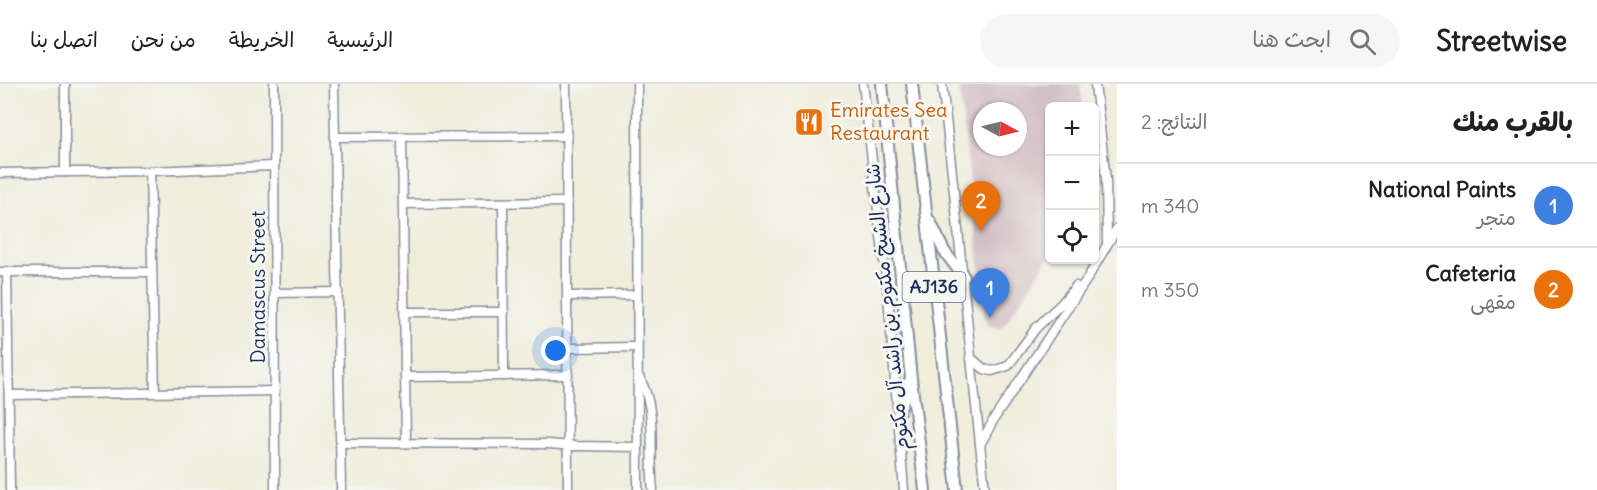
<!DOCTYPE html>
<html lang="ar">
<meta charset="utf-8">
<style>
body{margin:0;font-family:Delius,"Playpen Sans Arabic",sans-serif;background:#f6f6f6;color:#202124;direction:rtl}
.controls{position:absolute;right:18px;top:18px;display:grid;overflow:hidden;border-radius:9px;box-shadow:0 2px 4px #0004}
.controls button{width:54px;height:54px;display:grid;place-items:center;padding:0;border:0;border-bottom:2px solid #e0e0e0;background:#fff;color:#202124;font:30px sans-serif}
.compass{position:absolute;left:973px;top:18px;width:54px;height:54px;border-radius:50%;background:#fff;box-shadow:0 2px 4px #0004;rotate:97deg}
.you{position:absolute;left:556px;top:267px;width:21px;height:21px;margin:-15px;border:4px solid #fff;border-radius:50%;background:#1a73e8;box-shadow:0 0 0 9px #1a73e833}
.badge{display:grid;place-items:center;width:39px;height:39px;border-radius:50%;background:#b5179e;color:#fff;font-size:20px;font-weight:700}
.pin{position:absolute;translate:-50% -50px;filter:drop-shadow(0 2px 3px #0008)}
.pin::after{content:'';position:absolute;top:32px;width:21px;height:18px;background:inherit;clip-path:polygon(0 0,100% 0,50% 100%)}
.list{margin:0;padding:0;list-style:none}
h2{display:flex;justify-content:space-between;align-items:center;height:78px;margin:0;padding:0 24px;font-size:26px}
h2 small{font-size:20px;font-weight:400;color:#757577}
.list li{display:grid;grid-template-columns:39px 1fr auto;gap:18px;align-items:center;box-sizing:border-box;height:84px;padding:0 24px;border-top:2px solid #e0e0e0}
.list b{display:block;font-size:22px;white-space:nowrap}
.list p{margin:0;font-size:20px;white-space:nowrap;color:#757577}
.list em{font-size:20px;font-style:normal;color:#757577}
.icon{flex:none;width:33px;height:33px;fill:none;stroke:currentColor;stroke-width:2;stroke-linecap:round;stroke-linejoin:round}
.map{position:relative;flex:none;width:1117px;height:406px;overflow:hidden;direction:ltr}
header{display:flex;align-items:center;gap:36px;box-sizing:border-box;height:84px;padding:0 30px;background:#fff;border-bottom:2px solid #e0e0e0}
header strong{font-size:28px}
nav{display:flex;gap:33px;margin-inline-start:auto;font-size:21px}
.search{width:420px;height:54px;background:#f6f6f6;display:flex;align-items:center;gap:15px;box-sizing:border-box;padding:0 21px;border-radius:33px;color:#757577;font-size:22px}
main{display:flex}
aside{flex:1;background:#fff}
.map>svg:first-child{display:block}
.industrial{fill:#d2bec4;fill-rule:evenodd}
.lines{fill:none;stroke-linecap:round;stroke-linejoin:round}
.minor-casing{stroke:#868e9c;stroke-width:11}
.major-casing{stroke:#868e9c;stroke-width:14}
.minor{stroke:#fff;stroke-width:8}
.major{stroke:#fff;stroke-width:10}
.labels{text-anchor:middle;stroke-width:6;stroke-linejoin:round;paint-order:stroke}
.shield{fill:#f6f6f2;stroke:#5d6b8a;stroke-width:1.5}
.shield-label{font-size:18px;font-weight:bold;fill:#1b2f5e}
.food-label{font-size:20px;fill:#c56008;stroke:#f6f6f2;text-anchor:start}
.street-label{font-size:20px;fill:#1b2f5e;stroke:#f6f6f2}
</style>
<header>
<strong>Streetwise</strong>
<div class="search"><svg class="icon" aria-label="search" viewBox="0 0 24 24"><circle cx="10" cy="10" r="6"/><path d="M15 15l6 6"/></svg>ابحث هنا</div>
<nav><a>الرئيسية</a><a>الخريطة</a><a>من نحن</a><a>اتصل بنا</a></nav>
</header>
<main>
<aside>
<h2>بالقرب منك<small>النتائج: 2</small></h2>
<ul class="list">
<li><span class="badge" style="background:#3f7fe0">1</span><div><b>National Paints</b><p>متجر</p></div><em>340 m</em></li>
<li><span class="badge" style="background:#e8710a">2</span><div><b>Cafeteria</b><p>مقهى</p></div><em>350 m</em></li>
</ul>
</aside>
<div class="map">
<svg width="1117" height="406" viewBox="0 0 1117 406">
<rect width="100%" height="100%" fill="#f6f6f2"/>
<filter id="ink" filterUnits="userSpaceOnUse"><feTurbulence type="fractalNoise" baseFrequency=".0167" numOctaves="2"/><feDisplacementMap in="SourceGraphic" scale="12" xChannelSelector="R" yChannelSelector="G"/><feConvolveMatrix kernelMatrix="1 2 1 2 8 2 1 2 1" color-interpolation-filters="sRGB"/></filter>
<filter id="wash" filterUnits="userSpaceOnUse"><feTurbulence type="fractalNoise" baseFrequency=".008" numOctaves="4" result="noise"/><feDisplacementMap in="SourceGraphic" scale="24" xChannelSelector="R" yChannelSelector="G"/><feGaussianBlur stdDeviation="1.35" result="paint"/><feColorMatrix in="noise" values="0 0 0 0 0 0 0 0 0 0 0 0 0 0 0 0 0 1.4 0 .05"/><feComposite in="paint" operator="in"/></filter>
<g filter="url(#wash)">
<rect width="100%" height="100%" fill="#f0eddb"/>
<path class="industrial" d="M959,0H1080L1083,22H1050L1049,173L1002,245L986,241ZM982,27H1018V63H982Z"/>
</g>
<g filter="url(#ink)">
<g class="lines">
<g class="minor-casing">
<g id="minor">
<path d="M65,0V88"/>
<path d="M274,0L275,406"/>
<path d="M334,0L341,406"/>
<path d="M566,0L568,406"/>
<path d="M637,0L638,406"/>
<path d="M863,0L888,211L904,406"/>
<path d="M942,0C958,135 970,271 985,406"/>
<path d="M1095,0L1106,96L1107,159"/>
<path d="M335,53L567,52"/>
<path d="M402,53L406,359"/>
<path d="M150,87L155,309"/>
<path d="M0,89L150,87L274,82"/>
<path d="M503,119L504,292"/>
<path d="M403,120L567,118"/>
<path d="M7,187L10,406"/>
<path d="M0,188H152"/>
<path d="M275,209L338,208"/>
<path d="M568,212L637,211"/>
<path d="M405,228H504"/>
<path d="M568,264L637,263"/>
<path d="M970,273L984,285L992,287L1008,282L1036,244L1062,219L1076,202"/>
<path d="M405,293L568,291"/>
<path d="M639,293C659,328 648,367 653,406"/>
<path d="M9,311L275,307"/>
<path d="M340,359L548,360L574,362L638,363"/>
<path d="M980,361L994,335L1087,195L1117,144"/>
</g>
</g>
<g class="major-casing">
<g id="major">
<path d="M882,0L911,295L925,406"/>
<path d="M912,0L957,406"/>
<path d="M930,137L944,167L964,193"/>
<path d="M897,334L909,298"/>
</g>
</g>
<use href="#minor" class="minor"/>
<use href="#major" class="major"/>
</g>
</g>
<defs>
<g id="restaurant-square" transform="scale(1.5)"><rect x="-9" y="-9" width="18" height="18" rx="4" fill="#e8710a" stroke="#f6f6f2"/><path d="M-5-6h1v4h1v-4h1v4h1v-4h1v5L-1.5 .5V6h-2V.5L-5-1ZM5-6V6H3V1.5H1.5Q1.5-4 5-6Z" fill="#fff"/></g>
</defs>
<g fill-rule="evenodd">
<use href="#restaurant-square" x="809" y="38"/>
</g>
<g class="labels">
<rect class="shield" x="902.5" y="188" width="63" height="30" rx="4.5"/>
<g class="shield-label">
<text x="934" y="209">AJ136</text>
</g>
<g class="food-label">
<text x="830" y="33">Emirates Sea<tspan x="830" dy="23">Restaurant</tspan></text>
</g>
<g class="street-label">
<text transform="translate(258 203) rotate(-90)" y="7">Damascus Street</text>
<text transform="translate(887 223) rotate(-96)" y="7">شارع الشيخ مكتوم بن راشد آل مكتوم</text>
</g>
</g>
</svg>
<div class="controls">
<button>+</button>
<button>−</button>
<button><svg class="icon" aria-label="locate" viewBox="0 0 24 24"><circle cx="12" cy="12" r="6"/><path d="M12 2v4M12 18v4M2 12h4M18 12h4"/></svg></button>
</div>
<svg class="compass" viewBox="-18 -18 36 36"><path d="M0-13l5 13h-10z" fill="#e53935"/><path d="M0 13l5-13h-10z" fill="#757577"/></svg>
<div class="you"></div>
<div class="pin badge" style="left:990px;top:234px;background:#3f7fe0">1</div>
<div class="pin badge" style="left:981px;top:147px;background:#e8710a">2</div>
</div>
</main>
